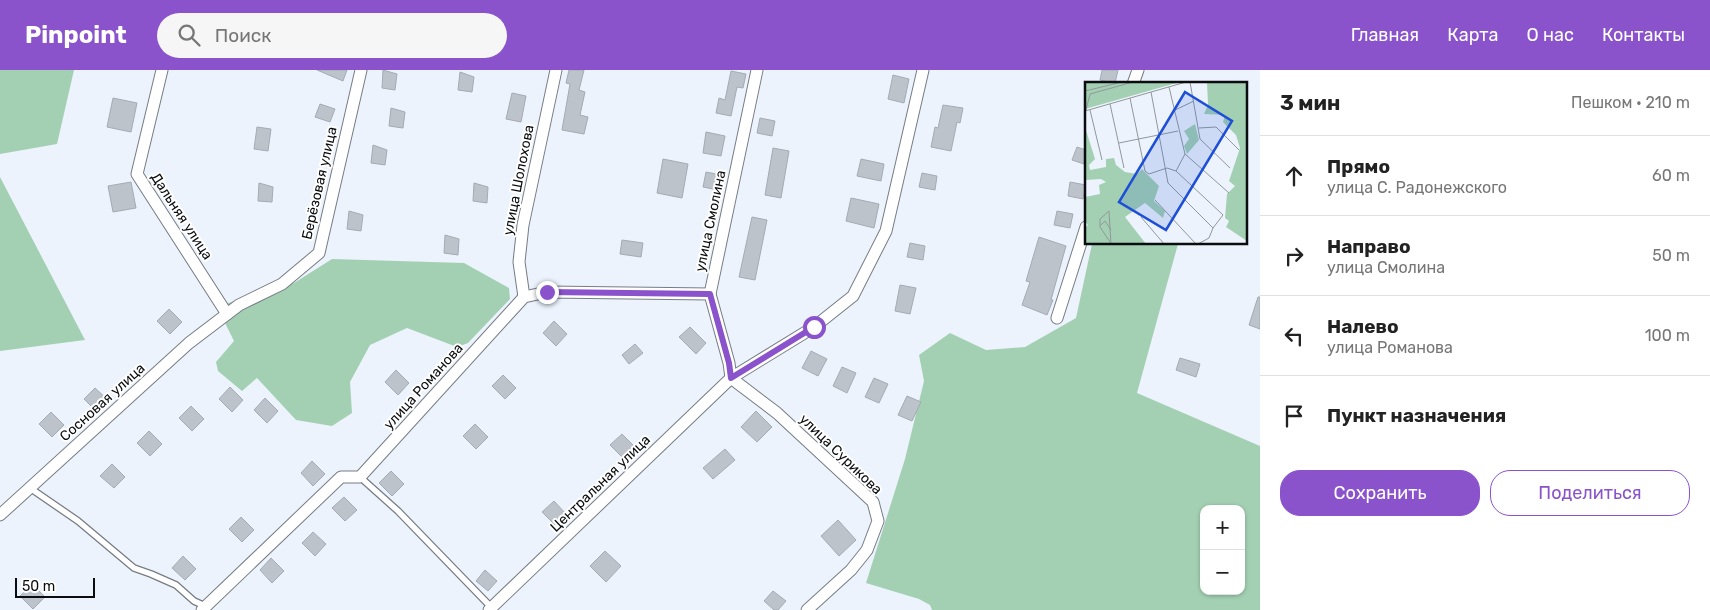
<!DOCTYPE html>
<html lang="ru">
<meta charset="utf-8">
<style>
body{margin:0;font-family:Rubik,sans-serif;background:#f6f6f6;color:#222}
.controls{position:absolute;right:15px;bottom:15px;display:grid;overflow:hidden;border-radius:10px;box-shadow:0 1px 4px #0004}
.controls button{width:45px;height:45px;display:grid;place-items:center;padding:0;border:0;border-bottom:1px solid #e0e0e0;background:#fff;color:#222;font:25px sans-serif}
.scale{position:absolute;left:15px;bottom:12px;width:80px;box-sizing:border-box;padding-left:5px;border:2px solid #0a0c0f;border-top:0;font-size:14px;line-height:18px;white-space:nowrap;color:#0a0c0f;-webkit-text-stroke:4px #fff;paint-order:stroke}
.stop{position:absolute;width:15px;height:15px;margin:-11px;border:4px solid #8a53cb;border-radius:50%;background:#fff}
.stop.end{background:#8a53cb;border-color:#fff;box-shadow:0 1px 5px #0008}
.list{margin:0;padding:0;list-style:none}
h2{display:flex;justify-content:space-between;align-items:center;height:65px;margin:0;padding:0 20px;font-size:21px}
h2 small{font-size:16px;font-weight:400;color:#767676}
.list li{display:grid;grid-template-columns:32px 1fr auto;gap:15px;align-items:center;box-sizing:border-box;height:80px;padding:0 20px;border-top:1px solid #e0e0e0}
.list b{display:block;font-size:19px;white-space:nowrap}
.list p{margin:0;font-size:16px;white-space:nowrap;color:#767676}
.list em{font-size:16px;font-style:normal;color:#767676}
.actions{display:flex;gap:10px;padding:15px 20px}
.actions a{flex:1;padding:11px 0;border:1px solid #8a53cb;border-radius:20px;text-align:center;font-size:18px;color:#8a53cb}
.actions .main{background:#8a53cb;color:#fff}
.icon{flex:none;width:28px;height:28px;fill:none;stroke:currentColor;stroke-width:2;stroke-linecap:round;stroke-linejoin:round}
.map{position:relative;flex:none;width:1260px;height:540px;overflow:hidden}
header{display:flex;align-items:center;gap:30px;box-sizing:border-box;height:70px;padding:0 25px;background:#8a53cb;color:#fff}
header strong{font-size:24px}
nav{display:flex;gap:28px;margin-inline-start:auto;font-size:18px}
.search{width:350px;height:45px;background:#f6f6f6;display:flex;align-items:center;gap:12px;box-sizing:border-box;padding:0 18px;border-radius:28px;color:#767676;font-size:19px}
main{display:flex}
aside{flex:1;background:#fff}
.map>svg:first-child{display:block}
.green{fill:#a3d0b3;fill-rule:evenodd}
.building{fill:#bcc3cb;stroke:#a5abb3}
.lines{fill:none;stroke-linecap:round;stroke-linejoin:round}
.service-casing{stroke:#777c84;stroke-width:8}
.minor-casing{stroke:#777c84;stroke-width:13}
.service{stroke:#fff;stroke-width:5.5}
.minor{stroke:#fff;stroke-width:11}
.route{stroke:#8a53cb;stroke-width:6}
.labels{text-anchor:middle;stroke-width:4;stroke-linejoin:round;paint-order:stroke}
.street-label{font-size:14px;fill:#0a0c0f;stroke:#fff}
.inset-road{fill:none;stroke:#92979d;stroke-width:1}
.view{fill:#1d4ed8;fill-opacity:0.15;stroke:#1d4ed8;stroke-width:2.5}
.inset-edge{fill:none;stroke:#0a0c0f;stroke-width:2.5}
</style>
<header>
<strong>Pinpoint</strong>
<div class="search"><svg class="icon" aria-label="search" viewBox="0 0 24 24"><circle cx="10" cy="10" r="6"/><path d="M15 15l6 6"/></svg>Поиск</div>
<nav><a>Главная</a><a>Карта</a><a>О нас</a><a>Контакты</a></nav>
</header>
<main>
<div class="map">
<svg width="1260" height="540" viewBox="0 0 1260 540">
<rect width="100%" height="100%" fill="#ecf3fc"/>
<g class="green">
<path d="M0,0H74L57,74L0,84Z"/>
<path d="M0,107L85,270L0,281Z"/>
<path d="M1092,174H1178L1137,323L1260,376V540H932L930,535L919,529L866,513L905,389L924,311L919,285L950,263L986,280L1025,277L1076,248ZM1204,439H1241V521H1204Z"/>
<path d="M332,189L464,193L509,218L510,229L468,273L457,277L407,258L370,275L350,312L352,343L332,356L296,350L257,308L242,321L218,301L216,292L234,271L222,247L225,234L294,213Z"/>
</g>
<g class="building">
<path d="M317,0H347L343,11Z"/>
<path d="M383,0L397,4L395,20L382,18Z"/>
<path d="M569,0H584L579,20L585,22L580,45L588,47L584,64L562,60L570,14L566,13Z"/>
<path d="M1102,0H1118L1115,13L1100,10Z"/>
<path d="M731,1L746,4L743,18L737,17L731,46L716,43L719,28L725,30Z"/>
<path d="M460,2L474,7L472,22L458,20Z"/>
<path d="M893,5L909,9L904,33L888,29Z"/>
<path d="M512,23L526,26L521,52L506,49Z"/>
<path d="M113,28L137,33L131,62L107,57Z"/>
<path d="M320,34L335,39L330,52L315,47Z"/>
<path d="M943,35L963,38L960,53L957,52L951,81L931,77L935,57L938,58Z"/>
<path d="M391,38L405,42L403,58L389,56Z"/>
<path d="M760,48L775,51L772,66L757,63Z"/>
<path d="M257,57L271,59L268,81L254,79Z"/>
<path d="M706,62L725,66L721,86L703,83Z"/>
<path d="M373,75L387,80L385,95L371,93Z"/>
<path d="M1077,77L1086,80L1084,94L1072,90Z"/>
<path d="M773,78L789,81L781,128L765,125Z"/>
<path d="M663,89L688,94L682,128L657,123Z"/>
<path d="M861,89L884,94L881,111L857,106Z"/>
<path d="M706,102L721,105L718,120L703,117Z"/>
<path d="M922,103L937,106L935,120L919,117Z"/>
<path d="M131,112L136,138L113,142L108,116Z"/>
<path d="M1070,112L1086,115L1083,129L1068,126Z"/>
<path d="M259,113L273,117L272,132L258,131Z"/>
<path d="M474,113L488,117L487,133L473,131Z"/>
<path d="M851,128L879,134L874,158L846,151Z"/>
<path d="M349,141L363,145L361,161L347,159Z"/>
<path d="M1057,141L1073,144L1070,158L1054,155Z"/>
<path d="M752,147L767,150L755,210L739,207Z"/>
<path d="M445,165L459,169L458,185L444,183Z"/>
<path d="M1039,167L1066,176L1051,230H1053L1047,245L1022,235L1030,212L1026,211Z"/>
<path d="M622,170L643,173L641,187L620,184Z"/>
<path d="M910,173L925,176L923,190L907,187Z"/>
<path d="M900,215L916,218L910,244L895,241Z"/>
<path d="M1258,227H1260V259L1249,255Z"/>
<path d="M169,239L182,252L170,264L157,251Z"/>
<path d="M554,251L567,264L556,276L543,263Z"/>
<path d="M690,257L706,273L696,284L679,267Z"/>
<path d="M635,274L643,283L629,294L622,285Z"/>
<path d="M811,281L827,289L818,306L802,298Z"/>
<path d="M1180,288L1200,294L1196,307L1176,300Z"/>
<path d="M842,297L856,303L847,323L833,316Z"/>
<path d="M396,300L409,313L398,325L385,312Z"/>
<path d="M503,305L516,318L505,329L492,316Z"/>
<path d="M874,308L888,314L879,333L865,327Z"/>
<path d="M230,317L243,330L232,342L219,329Z"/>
<path d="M95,318L108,330L97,342L84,329Z"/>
<path d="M907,326L921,332L912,351L898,345Z"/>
<path d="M265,328L278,341L267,353L254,340Z"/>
<path d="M191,336L204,349L192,361L179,348Z"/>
<path d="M756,341L772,357L757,372L741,357Z"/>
<path d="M51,342L64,355L52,367L39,354Z"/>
<path d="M475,354L488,367L476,379L463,366Z"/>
<path d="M149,361L162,374L150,386L137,373Z"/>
<path d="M622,364L635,377L623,388L610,375Z"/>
<path d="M725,379L735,390L713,409L703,398Z"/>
<path d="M312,391L325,404L313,416L301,403Z"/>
<path d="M112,394L125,407L114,418L100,406Z"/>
<path d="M391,401L404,414L392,426L379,413Z"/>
<path d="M344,427L357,440L345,451L332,438Z"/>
<path d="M554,431L566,444L555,455L542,442Z"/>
<path d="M241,447L254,460L242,472L229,459Z"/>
<path d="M838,450L856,470L839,486L821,466Z"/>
<path d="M313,462L326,474L315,486L302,473Z"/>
<path d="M605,481L621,496L606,512L590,496Z"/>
<path d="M183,486L196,499L185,510L172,498Z"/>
<path d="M271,488L284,501L272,513L260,500Z"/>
<path d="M485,500L497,511L488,521L476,511Z"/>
<path d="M32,514L45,527L33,539L20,526Z"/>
<path d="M773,521L786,531L778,540H774L764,531Z"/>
</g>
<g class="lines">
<g class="service-casing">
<g id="service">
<path d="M360,407L398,441L492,538"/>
<path d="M30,418L78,451L134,498L151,504L176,515L194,531L205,536"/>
</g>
</g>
<g class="minor-casing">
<g id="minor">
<path d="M162,0L137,104L227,244"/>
<path d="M1133,14L1138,0"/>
<path d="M524,227L519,192L523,155L556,0"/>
<path d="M1057,248L1086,157"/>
<path d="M731,308L777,343L873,432L878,451L867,480L851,500L807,540"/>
<path d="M731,308L729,293L710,224L757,0"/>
<path d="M0,445L189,273L239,235L282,214L319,183L361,0"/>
<path d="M202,540L341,407H360L524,227L547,222L710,224"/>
<path d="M489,540L731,308L814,257L853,226L886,161L923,0"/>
</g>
</g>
<use href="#service" class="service"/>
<use href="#minor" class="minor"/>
</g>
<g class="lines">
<path class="route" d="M547,222L710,224L729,293L731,308L814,257"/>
</g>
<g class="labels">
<g class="street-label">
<text transform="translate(518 110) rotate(-79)" y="5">улица Шолохова</text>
<text transform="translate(319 113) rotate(-77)" y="5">Берёзовая улица</text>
<text transform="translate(182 146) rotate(57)" y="5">Дальняя улица</text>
<text transform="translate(710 151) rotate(-78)" y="5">улица Смолина</text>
<text transform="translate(423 316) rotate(-48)" y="5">улица Романова</text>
<text transform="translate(102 332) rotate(-42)" y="5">Сосновая улица</text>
<text transform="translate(841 384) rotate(44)" y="5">улица Сурикова</text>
<text transform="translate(600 413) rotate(-44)" y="5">Центральная улица</text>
</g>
</g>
<g transform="translate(1085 12)">
<rect width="162" height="162" fill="#ecf3fc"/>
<path d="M0,0H95L0,27ZM122,0H162V159L141,145L144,139L140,136L142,112L150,104L144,99L155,66L151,53L138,40L140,33L119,32L123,23ZM110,42L114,58L102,72L99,64L104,57L99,49ZM0,45L10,77L4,83L5,88L21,85V77L29,76L31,83L40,90L52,92L57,87L74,104L69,119L80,129L78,136L60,121L40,135L61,162H0V146L3,143L0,139V115L15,112L14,103L21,100L16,97L0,98Z" fill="#a3d0b3"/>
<path class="inset-road" d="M105,0L115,57L145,86M84,5L100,72L91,89M0,9L37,0M66,10L83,101L128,146L124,156L111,163M45,16L60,89L64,92L82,86M25,22L39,86M1,28L5,12L48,0M5,28L17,78M90,28L109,19M0,29L101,0M114,46L131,45L154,68M34,61L93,49M100,72L144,111M82,86L91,89L138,133L128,146M70,118L111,162M56,135L80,163M16,143L20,139L26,148M25,160L15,145V137L24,129L26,163"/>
<path class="view" d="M100,10L147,39L81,148L34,120Z"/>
<rect width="162" height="162" class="inset-edge"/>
</g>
</svg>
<div class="controls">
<button>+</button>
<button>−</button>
</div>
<div class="scale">50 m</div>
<div class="stop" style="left:814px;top:257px"></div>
<div class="stop end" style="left:547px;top:222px"></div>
</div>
<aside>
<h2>3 мин<small>Пешком · 210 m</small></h2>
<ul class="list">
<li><svg class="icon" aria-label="ahead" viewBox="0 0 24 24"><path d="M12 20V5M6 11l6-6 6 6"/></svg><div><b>Прямо</b><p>улица С. Радонежского</p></div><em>60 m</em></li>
<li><svg class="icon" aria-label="right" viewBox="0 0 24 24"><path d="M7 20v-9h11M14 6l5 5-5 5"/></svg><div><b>Направо</b><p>улица Смолина</p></div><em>50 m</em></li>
<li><svg class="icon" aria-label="left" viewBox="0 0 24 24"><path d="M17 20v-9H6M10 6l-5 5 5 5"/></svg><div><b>Налево</b><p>улица Романова</p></div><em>100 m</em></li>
<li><svg class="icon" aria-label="arrive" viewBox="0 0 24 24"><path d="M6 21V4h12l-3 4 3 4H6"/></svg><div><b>Пункт назначения</b></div></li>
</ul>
<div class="actions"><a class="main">Сохранить</a><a>Поделиться</a></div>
</aside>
</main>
